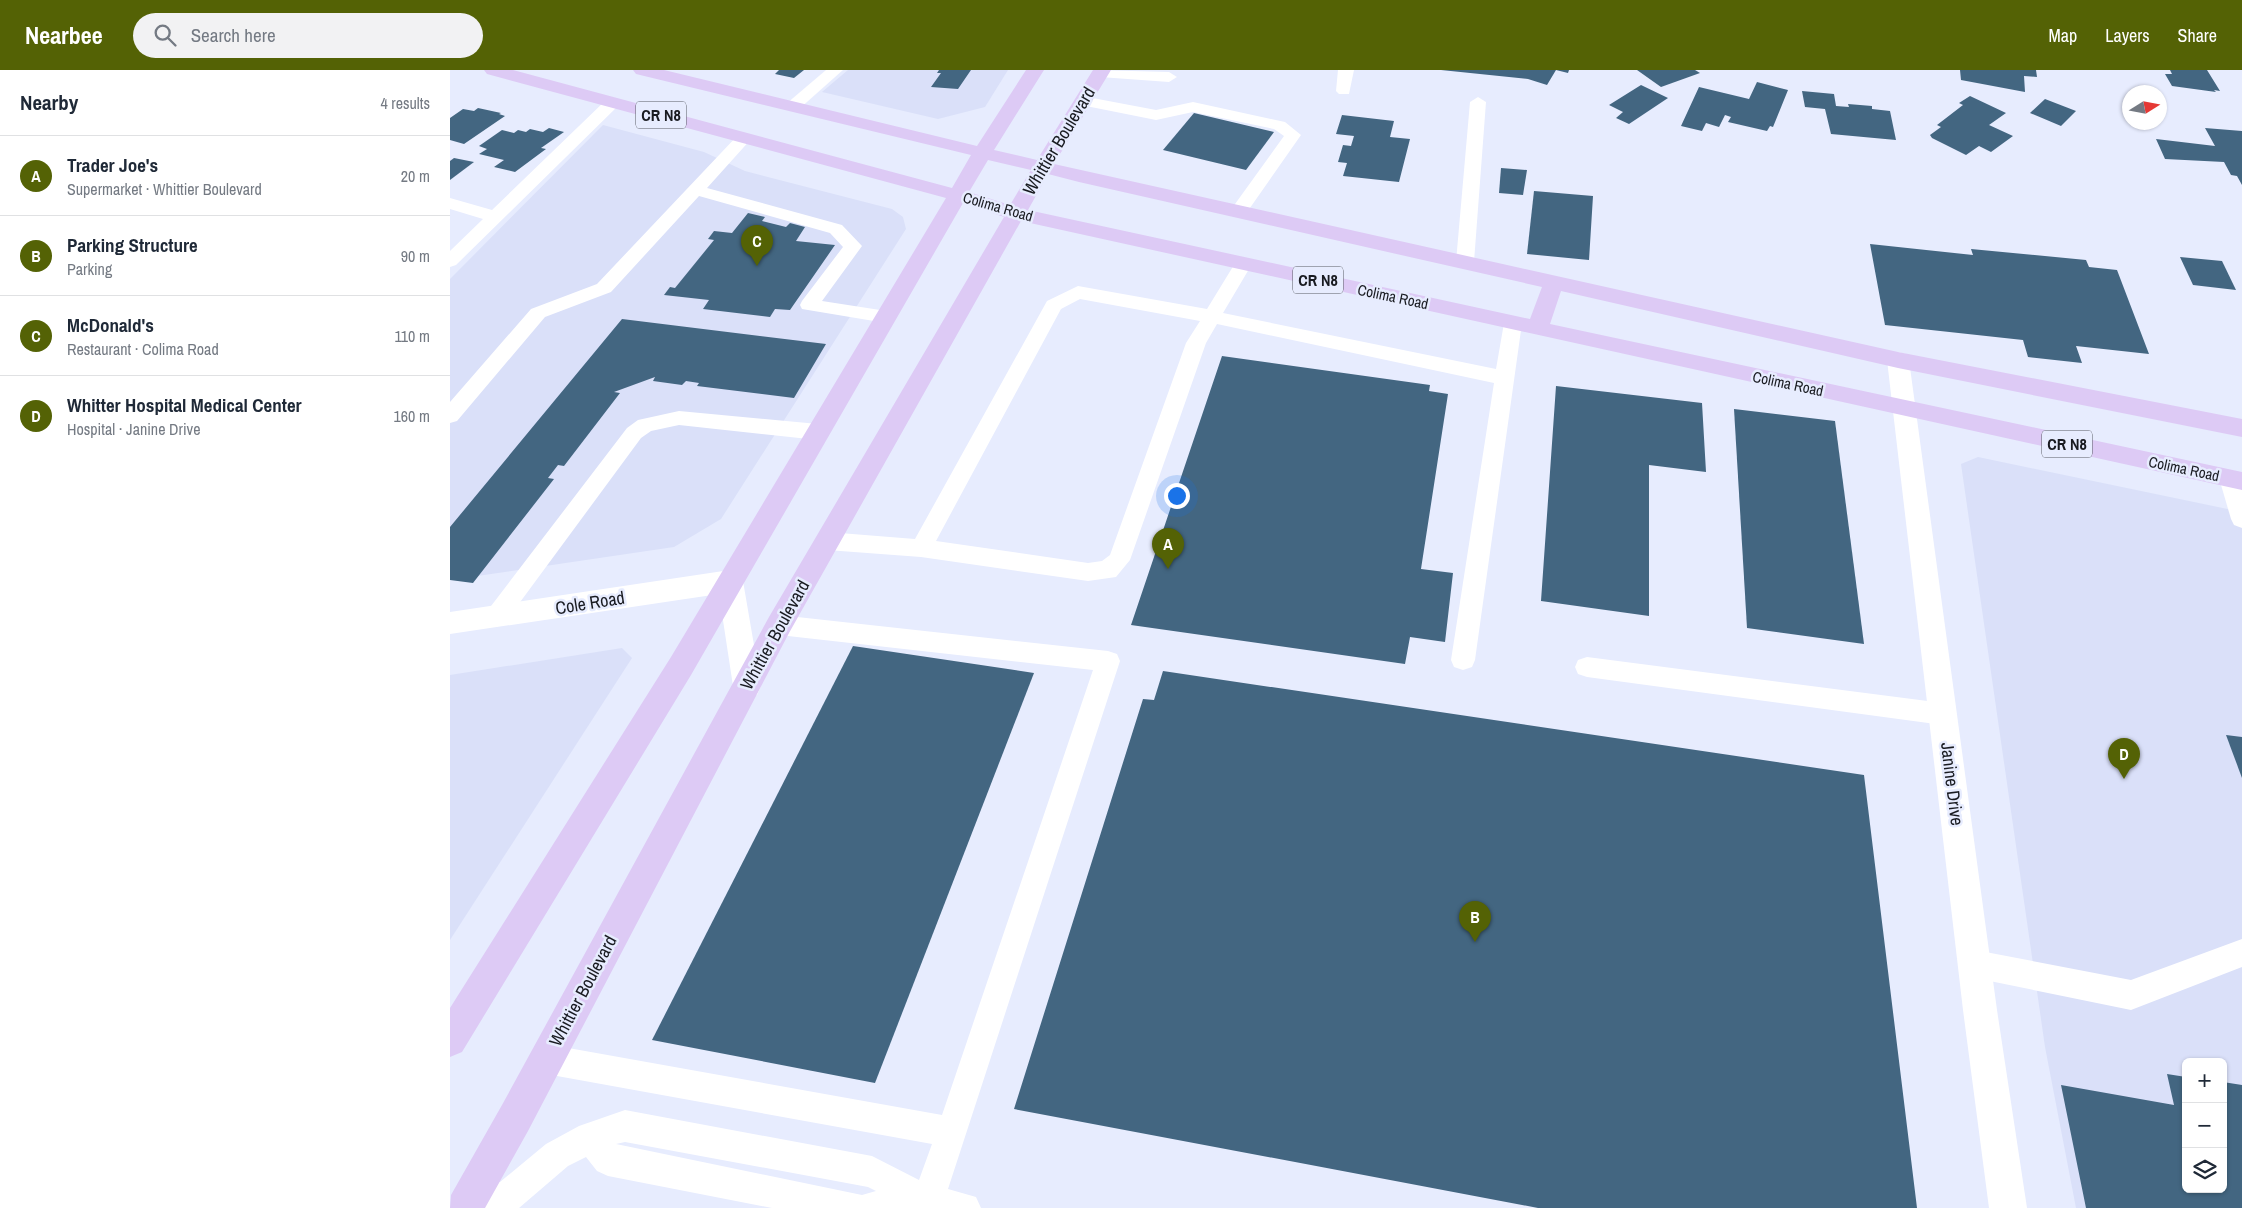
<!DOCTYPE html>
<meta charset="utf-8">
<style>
body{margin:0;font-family:"Archivo Narrow",sans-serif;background:#f2f2f3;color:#1f2937}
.controls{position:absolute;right:15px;bottom:15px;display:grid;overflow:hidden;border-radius:8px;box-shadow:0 1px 4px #0004}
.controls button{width:45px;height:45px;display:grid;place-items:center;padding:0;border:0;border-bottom:1px solid #e0e1e3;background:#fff;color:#1f2937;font:25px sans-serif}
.compass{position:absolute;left:1672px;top:15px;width:45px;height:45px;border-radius:50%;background:#fff;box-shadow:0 1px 4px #0004;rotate:79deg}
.you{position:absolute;left:726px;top:425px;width:18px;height:18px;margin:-12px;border:4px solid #fff;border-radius:50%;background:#1a73e8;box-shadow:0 0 0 8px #1a73e833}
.badge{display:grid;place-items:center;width:32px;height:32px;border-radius:50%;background:#546205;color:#fff;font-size:16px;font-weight:700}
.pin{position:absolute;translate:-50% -41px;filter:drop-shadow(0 1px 2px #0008)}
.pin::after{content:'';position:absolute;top:26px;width:18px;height:15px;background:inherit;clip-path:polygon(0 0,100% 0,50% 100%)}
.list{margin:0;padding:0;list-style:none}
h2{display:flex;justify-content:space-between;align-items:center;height:65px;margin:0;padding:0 20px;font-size:21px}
h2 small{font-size:16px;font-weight:400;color:#747a83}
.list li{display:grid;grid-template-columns:32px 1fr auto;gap:15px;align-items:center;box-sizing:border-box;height:80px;padding:0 20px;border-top:1px solid #e0e1e3}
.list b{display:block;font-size:19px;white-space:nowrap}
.list p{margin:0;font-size:16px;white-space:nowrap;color:#747a83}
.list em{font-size:16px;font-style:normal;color:#747a83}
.icon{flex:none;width:28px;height:28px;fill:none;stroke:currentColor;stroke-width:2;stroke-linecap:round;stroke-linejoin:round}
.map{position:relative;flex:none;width:1792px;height:1138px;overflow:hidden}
header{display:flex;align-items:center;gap:30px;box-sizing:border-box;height:70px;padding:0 25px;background:#546205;color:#fff}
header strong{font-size:24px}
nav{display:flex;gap:28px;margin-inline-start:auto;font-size:18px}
.search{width:350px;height:45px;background:#f2f2f3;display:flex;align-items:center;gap:12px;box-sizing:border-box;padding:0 18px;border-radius:28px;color:#747a83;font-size:19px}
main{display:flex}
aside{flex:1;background:#fff}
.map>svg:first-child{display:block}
.built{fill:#dae0f9;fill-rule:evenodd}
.building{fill:#436681}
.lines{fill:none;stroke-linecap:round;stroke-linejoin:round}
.lane{fill:#fff;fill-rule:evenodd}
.street{fill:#fff;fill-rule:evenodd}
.secondary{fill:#fff;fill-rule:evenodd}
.primary{fill:#ddcaf5;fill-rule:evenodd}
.labels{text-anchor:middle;stroke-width:5;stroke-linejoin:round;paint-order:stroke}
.far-street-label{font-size:15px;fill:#191b21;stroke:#e7ecfe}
.shield{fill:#e7ecfe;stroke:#575a63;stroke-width:1}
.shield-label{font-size:16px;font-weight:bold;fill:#191b21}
.street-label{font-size:18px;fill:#191b21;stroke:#e7ecfe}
</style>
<header>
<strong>Nearbee</strong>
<div class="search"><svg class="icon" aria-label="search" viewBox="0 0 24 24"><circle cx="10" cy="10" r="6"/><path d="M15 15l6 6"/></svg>Search here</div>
<nav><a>Map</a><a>Layers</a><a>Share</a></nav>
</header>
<main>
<aside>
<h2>Nearby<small>4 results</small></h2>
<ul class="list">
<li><span class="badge">A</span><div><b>Trader Joe's</b><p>Supermarket · Whittier Boulevard</p></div><em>20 m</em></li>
<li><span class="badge">B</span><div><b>Parking Structure</b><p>Parking</p></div><em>90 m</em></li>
<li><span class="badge">C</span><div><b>McDonald's</b><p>Restaurant · Colima Road</p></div><em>110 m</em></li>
<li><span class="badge">D</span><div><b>Whitter Hospital Medical Center</b><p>Hospital · Janine Drive</p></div><em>160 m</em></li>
</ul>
</aside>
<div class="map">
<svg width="1792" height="1138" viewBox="0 0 1792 1138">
<rect width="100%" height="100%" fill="#e7ecfe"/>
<g class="built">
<path d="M398,0H558L535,37L488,49L372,22Z"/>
<path d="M153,55L254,82L295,101L442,139L453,147L456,159L271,449L224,477L0,510V209Z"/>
<path d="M1528,387L1792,442V1138H1626L1595,977L1511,394ZM1736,992H1773V1119H1736Z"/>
<path d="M172,578L182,588L0,870V605Z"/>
</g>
<g class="building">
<path d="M329,0H354L344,8L325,4Z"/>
<path d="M489,0H521L508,19L481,17L491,3H487Z"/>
<path d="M991,0H1119L1118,3L1106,0L1097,15L1078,9Z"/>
<path d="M1187,0H1245L1250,3L1211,17Z"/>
<path d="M1510,0H1586L1587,7L1574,6L1575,22L1511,10Z"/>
<path d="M1720,0H1757L1770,21L1764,20L1766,22L1722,16L1715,4H1722Z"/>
<path d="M1307,12L1338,20L1323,57L1320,56L1317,61L1278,52L1281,47L1275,45L1269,57L1256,53L1252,61L1231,56L1249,17L1299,29Z"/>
<path d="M1191,15L1218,28L1179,54L1166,48L1173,42L1159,35Z"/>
<path d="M1352,21L1384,24L1386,36L1399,37L1398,34L1422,36V39L1440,41L1446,70L1381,64L1375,39L1355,37Z"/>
<path d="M1520,26L1556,43L1539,55L1563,66L1541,82L1529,76L1516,85L1482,68L1480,65L1491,57L1487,55L1513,35L1509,33Z"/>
<path d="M1595,29L1626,41L1611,56L1580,43Z"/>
<path d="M28,38L51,43L49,44L55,46L14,74L0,70V48L13,39L24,41Z"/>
<path d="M744,43L824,62L796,100L713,80Z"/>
<path d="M892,45L944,51L940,67L960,69L949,112L893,106L897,93L888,92L893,75L901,76L904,66L886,64Z"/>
<path d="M99,58L114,62L91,78L96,79L65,102L44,97L54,90L29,84L37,79L29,76L52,60L64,63L68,60L76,62L80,59L93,62Z"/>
<path d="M1755,58L1792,61V115L1787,106L1781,105L1774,92L1715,89L1706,69L1765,76Z"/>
<path d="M4,88L24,92L0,110V91Z"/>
<path d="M1051,98L1077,100L1073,125L1049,123Z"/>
<path d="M1084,121L1143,126L1139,190L1077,184Z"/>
<path d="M298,143L315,147L312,151L336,157L340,153L355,157L346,171L385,175L340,240L325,239L320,247L253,239L259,230L214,225L220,217L225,218L264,170L258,169L264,161L282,163Z"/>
<path d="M1420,174L1523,185L1521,179L1636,190L1639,197L1667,200L1699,284L1626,276L1632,293L1578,287L1573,270L1435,255Z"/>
<path d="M1730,187L1772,191L1786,220L1743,215Z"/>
<path d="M172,249L376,274L344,328L247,316L249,313L236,311L232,315L203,311L205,307L164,322L170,323L114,396L108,395L98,408L104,409L23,513L0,510V457Z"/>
<path d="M772,286L980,315L979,321L998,324L971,499L1003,503L995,572L960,567L955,594L681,555Z"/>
<path d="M1106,316L1252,333L1256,402L1199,395V546L1091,531Z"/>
<path d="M1284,339L1385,351L1414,574L1297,558Z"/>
<path d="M403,576L584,603L425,1013L202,970Z"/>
<path d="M713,601L1414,705L1467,1138H1088L564,1039L693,629L704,630Z"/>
<path d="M1776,665L1792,667V708Z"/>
<path d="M1717,1004L1736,1007V1119H1773V1012L1792,1015V1138H1636L1611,1015L1724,1035Z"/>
</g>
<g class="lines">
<g class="lane">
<path d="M376,0H393L348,40H336L334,37L336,34Z"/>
<path d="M644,0L719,2L727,7L719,12L650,7L645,5Z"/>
<path d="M888,0H904L899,24H889L886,21Z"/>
<path d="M632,26L706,40L743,32L835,52L851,65L795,145H783L780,141L834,66L824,59L743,42L706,50L626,34L624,31Z"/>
<path d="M163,27L171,32L169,35L6,195L0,197V181L33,149L0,139V128L42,140L157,29Z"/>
<path d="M1028,27L1036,32L1024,192L1021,196H1009L1006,192L1020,32Z"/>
<path d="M294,63L302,68L257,118L392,155L412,176L372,231L443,242L445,247L443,252L436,253L352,239L350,235L352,231L393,177L380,163L249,126L161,222L95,247L7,351L0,353V332L81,239L147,214L288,65Z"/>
<path d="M793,188L799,190L802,194L773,243L1046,299L1054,253L1056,248L1063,247L1070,248L1072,253L1025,590L1022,597L1013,600L1004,597L1001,590L1044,313L767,254L756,273L680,490L666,507L638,511L471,487L377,480L369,477L366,471L369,465L377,462L465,469L597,231L628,216L757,239L787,190ZM630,229L750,251L736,273L660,485L652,491L638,493L486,471L611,239Z"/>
<path d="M229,341L368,354L375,357L378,362L375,367L368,370L229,355L201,361L191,368L54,554L46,557L38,554L34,547L38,540L177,358L188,350Z"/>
<path d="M1780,400L1788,402L1792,412V458L1784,455L1781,449L1769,408L1772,402Z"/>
<path d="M329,545L658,581L667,584L670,591L498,1119L526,1127L531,1138H322L158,1106L147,1101L136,1087L118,1096L69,1138H5L2,1131L7,1120L18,1115L50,1112L96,1074L129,1056L175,1040L422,1086L469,1110L482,1074L96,1004L85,1000L81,989L85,978L96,974L492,1045L643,600L329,565L321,562L317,555L321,548ZM175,1072L418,1117L426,1121L412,1125L166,1074Z"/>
<path d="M1137,587L1493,633L1502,636L1505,644L1502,652L1493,655L1137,607L1128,604L1125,597L1128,590Z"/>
<path d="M1792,869V897L1681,940L1525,908L1515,904L1511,894L1515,884L1525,880L1681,910Z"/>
</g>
<path class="street" d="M1448,282L1456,284L1459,290L1547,940L1577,1138H1539L1513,940L1437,290L1440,284Z"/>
<path class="secondary" d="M280,500L289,503L293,511L311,616L307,625L297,628L287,625L283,616L269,524L0,564V542Z"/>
<path class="primary" d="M34,0H63L502,118L521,85L186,4L183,0H214L527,76L576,0H594L544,80L587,90L643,0H661L604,94L1448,282L1792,349V367L1448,298L1111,221L1100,254L1792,402V420L571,151L339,563L78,1061L35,1138H0L1,1125L52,1035L319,547L554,147L513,133L241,605L12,982L0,987V938L221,587L496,128L37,4ZM538,90L581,100L560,135L519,122ZM598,104L629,112L1092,217L1080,249L578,140Z"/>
</g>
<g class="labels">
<g class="far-street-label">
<text transform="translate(548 137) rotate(16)" y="5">Colima Road</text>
<text transform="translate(943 227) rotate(12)" y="5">Colima Road</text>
<text transform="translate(1338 314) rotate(12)" y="5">Colima Road</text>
<text transform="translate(1734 399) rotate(12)" y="5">Colima Road</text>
</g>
<g class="shield">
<rect x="186" y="31.5" width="50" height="27" rx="4"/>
<rect x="843" y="196.5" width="50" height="27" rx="4"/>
<rect x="1592" y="360.5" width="50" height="27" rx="4"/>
</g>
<g class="shield-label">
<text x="211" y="51">CR N8</text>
<text x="868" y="216">CR N8</text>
<text x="1617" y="380">CR N8</text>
</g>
<g class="street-label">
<text transform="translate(609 71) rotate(-59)" y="6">Whittier Boulevard</text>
<text transform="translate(140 533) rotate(-9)" y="6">Cole Road</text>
<text transform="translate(325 565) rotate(-61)" y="6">Whittier Boulevard</text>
<text transform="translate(1502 714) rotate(83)" y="6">Janine Drive</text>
<text transform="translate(133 921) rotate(-62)" y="6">Whittier Boulevard</text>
</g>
</g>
</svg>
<div class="controls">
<button>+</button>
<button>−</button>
<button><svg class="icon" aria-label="layers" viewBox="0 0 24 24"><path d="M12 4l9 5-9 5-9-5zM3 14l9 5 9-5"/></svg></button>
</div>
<svg class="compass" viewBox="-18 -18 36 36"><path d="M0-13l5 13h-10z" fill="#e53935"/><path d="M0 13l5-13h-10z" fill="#747a83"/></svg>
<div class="you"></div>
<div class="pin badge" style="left:718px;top:499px">A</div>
<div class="pin badge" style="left:1025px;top:872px">B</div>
<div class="pin badge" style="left:307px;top:196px">C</div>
<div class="pin badge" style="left:1674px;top:709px">D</div>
</div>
</main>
